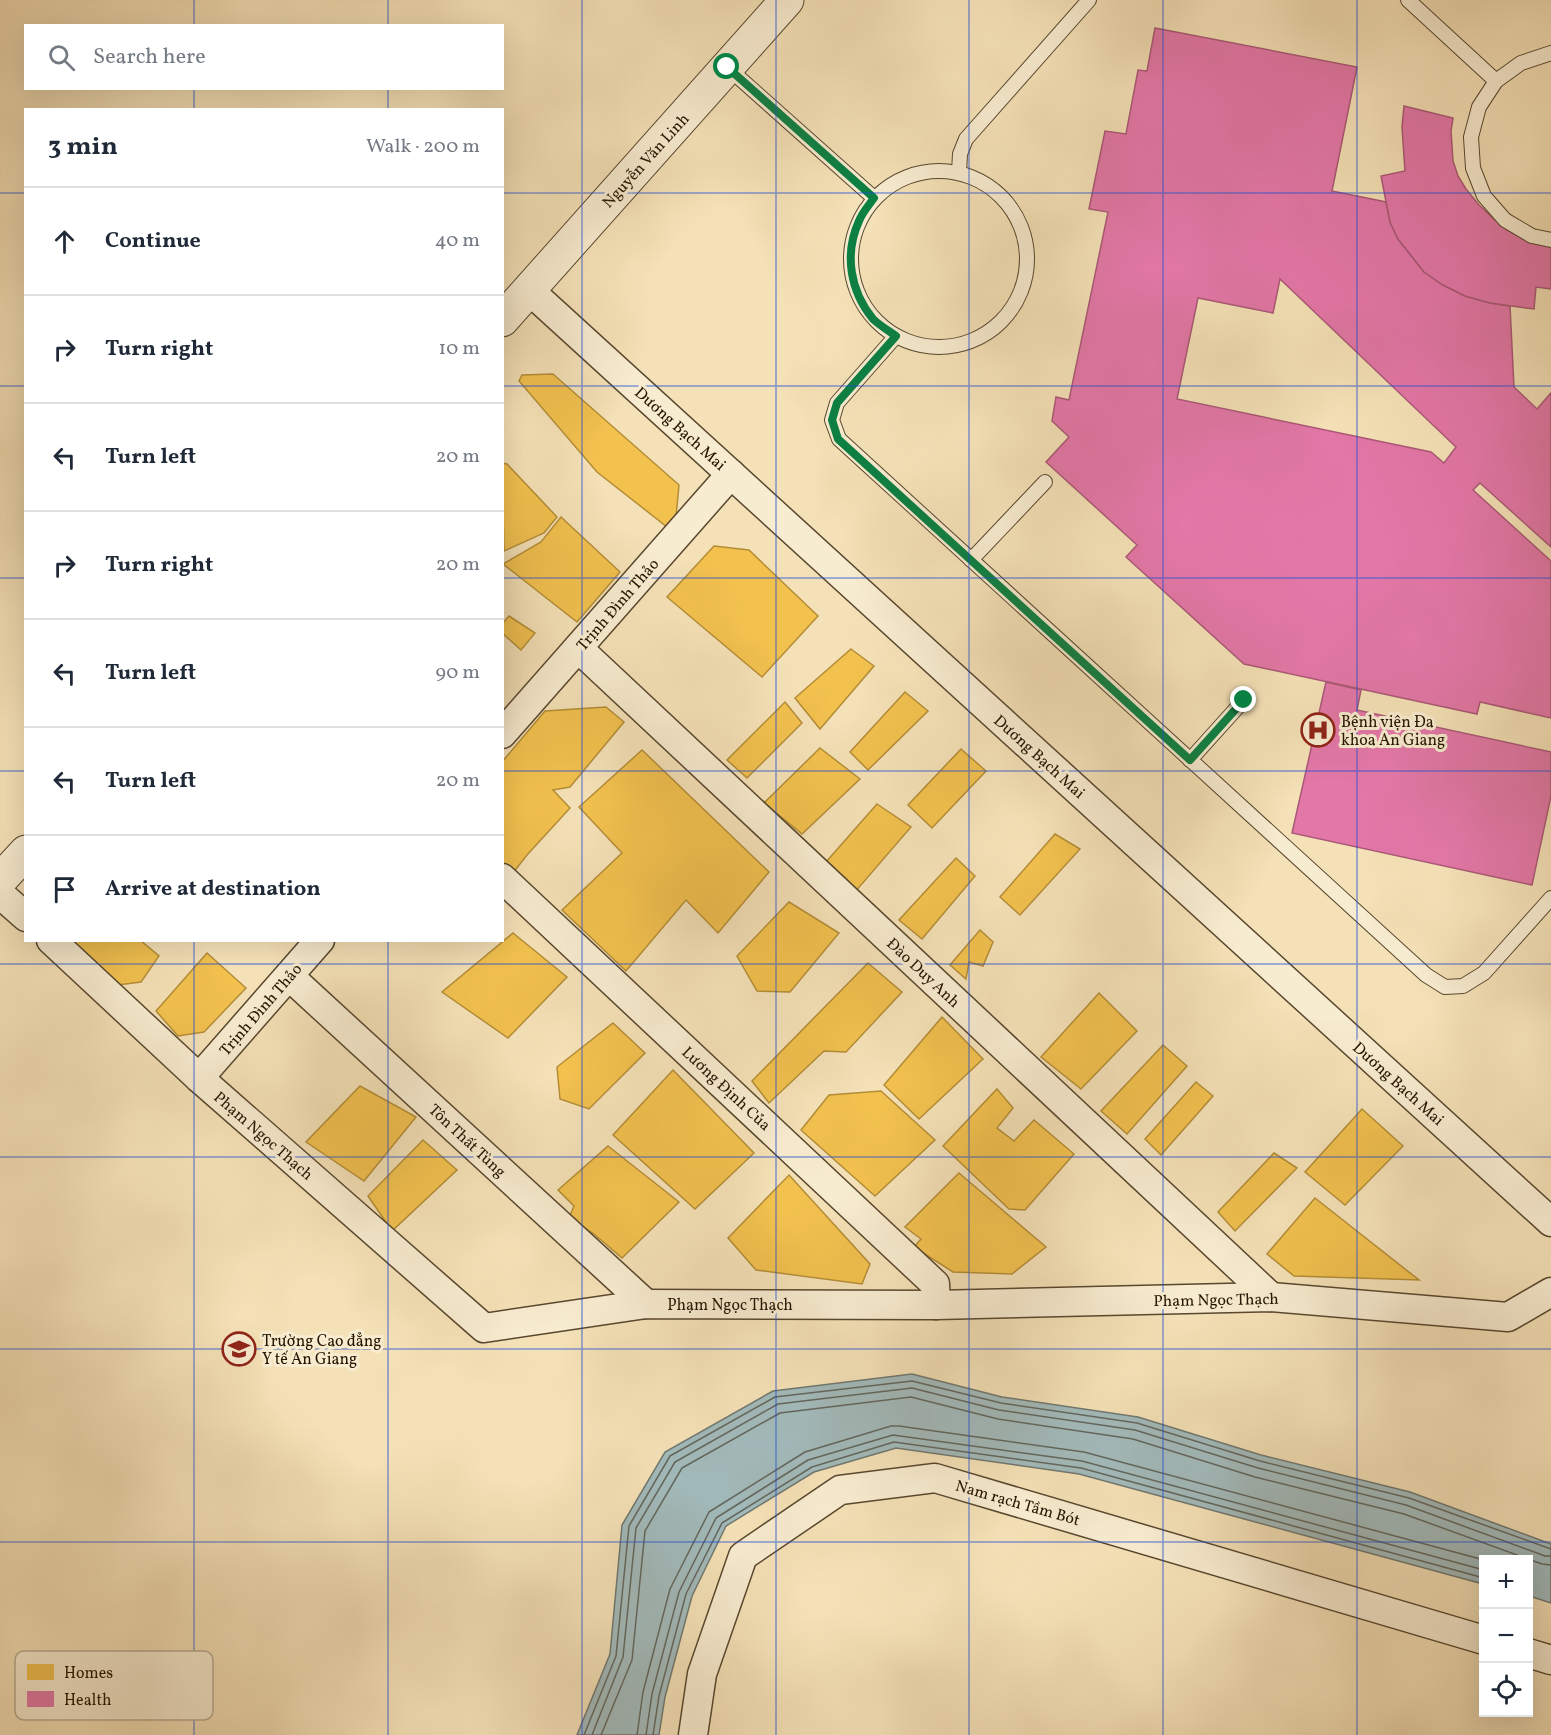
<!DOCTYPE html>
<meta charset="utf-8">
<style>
body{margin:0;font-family:Vollkorn,serif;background:#f6f6f7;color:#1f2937}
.controls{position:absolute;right:18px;bottom:18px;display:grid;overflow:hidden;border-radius:0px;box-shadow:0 6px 24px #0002}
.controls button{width:54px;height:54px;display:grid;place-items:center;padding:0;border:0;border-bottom:2px solid #e0e1e3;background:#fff;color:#1f2937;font:30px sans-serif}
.stop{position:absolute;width:18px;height:18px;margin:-14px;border:4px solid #0b8043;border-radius:50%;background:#fff}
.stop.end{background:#0b8043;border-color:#fff;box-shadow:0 2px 6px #0008}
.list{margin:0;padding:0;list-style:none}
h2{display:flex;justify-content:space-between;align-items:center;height:78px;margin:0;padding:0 24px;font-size:26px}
h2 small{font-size:20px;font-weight:400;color:#747a83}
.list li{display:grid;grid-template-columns:39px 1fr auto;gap:18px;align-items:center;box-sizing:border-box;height:108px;padding:0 24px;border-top:2px solid #e0e1e3}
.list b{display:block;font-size:22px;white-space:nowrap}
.list em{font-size:20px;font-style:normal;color:#747a83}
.icon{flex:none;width:33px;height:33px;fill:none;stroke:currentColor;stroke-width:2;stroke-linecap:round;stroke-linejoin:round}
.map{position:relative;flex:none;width:1551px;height:1735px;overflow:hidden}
.search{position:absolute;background:#fff;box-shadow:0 6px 24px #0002;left:24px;top:24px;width:480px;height:66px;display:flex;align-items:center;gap:15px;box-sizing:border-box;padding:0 21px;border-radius:0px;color:#747a83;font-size:22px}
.panel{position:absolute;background:#fff;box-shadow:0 6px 24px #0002;left:24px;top:108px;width:480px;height:834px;border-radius:0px}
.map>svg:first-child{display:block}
.water{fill:#a2babb;stroke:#707870;stroke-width:1.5}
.homes{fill:#f2c14e;stroke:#b48d37;stroke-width:1.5}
.health{fill:#e377a8;stroke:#aa5976;stroke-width:1.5;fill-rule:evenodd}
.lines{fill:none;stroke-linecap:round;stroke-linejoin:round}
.shore{stroke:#63675e;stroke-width:1.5}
.service-casing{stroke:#58472e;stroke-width:16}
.minor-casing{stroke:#58472e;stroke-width:31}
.tertiary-casing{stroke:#58472e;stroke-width:35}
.service{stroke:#f8ecd0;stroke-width:14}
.minor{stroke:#f8ecd0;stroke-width:28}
.tertiary{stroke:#f8ecd0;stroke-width:33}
.route{stroke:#0b8043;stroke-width:8}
.grid{fill:none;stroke:#1d4ed8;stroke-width:1.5;stroke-opacity:0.55}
.labels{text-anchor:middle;stroke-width:6;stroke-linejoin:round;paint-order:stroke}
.street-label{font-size:16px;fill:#241400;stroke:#f8ecd0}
.poi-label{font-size:16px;fill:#241400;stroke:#f8ecd0;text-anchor:start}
.key{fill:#f8ecd0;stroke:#b8ab92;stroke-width:1.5}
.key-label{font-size:16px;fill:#241400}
</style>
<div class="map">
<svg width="1551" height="1735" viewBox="0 0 1551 1735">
<rect width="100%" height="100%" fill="#f5e1b7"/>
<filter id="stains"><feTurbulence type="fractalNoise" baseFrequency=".00333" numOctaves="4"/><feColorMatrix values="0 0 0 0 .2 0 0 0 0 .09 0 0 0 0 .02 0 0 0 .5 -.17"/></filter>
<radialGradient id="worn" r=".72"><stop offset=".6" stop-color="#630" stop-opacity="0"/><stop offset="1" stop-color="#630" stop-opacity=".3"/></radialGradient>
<path class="water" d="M912,1374L1002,1397L1138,1417L1261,1455L1410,1492L1551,1544V1603L1529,1596L1528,1560H1484L1483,1584L1079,1474L896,1448L814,1472L726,1526L692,1596L665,1697L659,1735H577L610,1654L622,1525L665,1452L773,1391Z"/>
<g class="homes">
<path d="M553,374L679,485L676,517L667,527L597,472L519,381L522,375Z"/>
<path d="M502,463L507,464L557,517L544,533L504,551Z"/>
<path d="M561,517L620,572L577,622L503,564L541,542Z"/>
<path d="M714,546L749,550L818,616L762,677L667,597Z"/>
<path d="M509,616L535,633L521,650L502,633V624Z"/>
<path d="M851,649L874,666L820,729L795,698Z"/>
<path d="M905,692L928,711L868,770L850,752Z"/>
<path d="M785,702L802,723L747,778L727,760Z"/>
<path d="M606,707L624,722L570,787L553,790L570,808L527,855L513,873L502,866V762L545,711Z"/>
<path d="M820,748L860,779L802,834L764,803Z"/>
<path d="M961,749L986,771L932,828L908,805Z"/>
<path d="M642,750L769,872L718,933L686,900L626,971L562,910L622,853L579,807Z"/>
<path d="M877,804L911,827L855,892L826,862Z"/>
<path d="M1055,834L1080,849L1020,915L1000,897Z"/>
<path d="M956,858L975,876L922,939L899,920Z"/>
<path d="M789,902L839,933L790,992L757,991L737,956Z"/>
<path d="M980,930L993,942L983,966L969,962L966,979L950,965Z"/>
<path d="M513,933L567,977L508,1038L442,992Z"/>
<path d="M73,940H140L159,956L141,982L110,986Z"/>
<path d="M207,953L246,988L204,1032L178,1036L156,1011Z"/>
<path d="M868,963L902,992L846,1052L824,1051L769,1103L752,1081Z"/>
<path d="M1099,993L1137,1031L1081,1089L1041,1057Z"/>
<path d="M942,1017L983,1059L919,1119L884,1085Z"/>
<path d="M613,1023L645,1053L589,1109L560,1099L557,1067Z"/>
<path d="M1163,1045L1187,1066L1127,1134L1101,1111Z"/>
<path d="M673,1070L754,1153L695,1209L613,1135Z"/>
<path d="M1196,1082L1213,1096L1161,1155L1145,1139Z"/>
<path d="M360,1086L416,1117L364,1181L306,1142Z"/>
<path d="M997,1089L1013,1108L997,1128L1014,1141L1034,1120L1074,1154L1025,1210L1009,1209L943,1146Z"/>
<path d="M881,1091L935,1140L875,1196L801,1130L829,1095Z"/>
<path d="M1362,1109L1403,1146L1345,1205L1305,1172Z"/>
<path d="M423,1140L457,1170L392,1231L368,1196Z"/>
<path d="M608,1146L679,1202L622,1258L594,1234L569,1218L574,1206L558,1190Z"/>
<path d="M1274,1153L1297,1168L1235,1231L1218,1212Z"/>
<path d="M959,1173L1046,1247L1012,1274L953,1272L914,1247L921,1239L905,1227Z"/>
<path d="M789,1175L870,1264L862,1284L756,1270L728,1238Z"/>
<path d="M1315,1198L1419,1280L1294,1276L1267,1254Z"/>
</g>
<g class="health">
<path d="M1155,28L1357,67L1332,191L1386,202L1390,222L1398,239L1424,272L1443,285L1465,296L1490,303L1510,306L1514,387L1537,409L1551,393V547L1480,483L1473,490L1551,561V718L1480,702L1477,714L1244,664L1126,557L1137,545L1046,462L1069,437L1052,421L1056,397L1069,400L1108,212L1089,209L1105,131L1126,134L1138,70L1147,71ZM1280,279L1456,447L1444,463L1431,452L1177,399L1198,298L1273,313Z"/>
<path d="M1404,106L1453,118L1451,131L1453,161L1458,176L1466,189L1479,205L1496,221L1510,229L1551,239V289L1536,287L1534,309L1490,303L1465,296L1443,285L1424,272L1398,239L1390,222L1381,176L1405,171L1402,127Z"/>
<path d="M1326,682L1361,690L1357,710L1551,752V796L1532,885L1292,833Z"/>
</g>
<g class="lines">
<g class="shore">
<path d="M584,1735L616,1656L629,1526L670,1456L775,1397L912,1381L1001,1403L1137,1423L1260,1461L1409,1498L1551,1549"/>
<path d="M592,1735L623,1657L636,1528L675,1462L778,1404L912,1388L999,1410L1135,1430L1258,1468L1406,1505L1545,1556H1551"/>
<path d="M601,1735L632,1660L645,1531L682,1468L780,1413L911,1397L998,1419L1133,1439L1255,1477L1404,1514L1542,1564L1551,1565"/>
<path d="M637,1735L643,1692L670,1589L709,1512L805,1452L891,1426H899L1084,1452L1484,1560"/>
<path d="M646,1735L652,1694L679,1592L716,1518L808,1460L893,1435L1082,1461L1484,1570"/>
<path d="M653,1735L659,1696L686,1594L722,1523L812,1467L894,1442L1081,1468L1484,1578"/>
</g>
<g class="service-casing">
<g id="service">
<path d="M1408,0L1496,81"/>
<path d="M1551,53L1521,63L1496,81L1479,107L1471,137L1473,168L1484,196L1505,220L1532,236L1551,240"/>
<path d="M727,67L874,198"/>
<circle cx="939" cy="259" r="88"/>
<path d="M959,172L960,154L966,139L1089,0"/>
<path d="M896,336L837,403L832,420L839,439L1426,975L1445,987L1463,986L1484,973L1551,898"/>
<path d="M971,560L1045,482"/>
<path d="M1190,760L1244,700"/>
</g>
</g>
<g class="minor-casing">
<g id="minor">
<path d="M529,290L1551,1222"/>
<path d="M578,648L1271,1297"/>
<path d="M502,734L731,474"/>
<path d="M502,878L935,1284L936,1305"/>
<path d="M0,894L26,917"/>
<path d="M51,940L199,1078L484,1328L646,1304L936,1305L1271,1297L1508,1317L1551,1292"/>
<path d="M289,976L646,1304"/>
<path d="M199,1078L320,940"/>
<path d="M1528,1653L1551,1660"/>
<path d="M693,1735L702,1674L743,1556L840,1490L935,1478L1484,1640"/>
</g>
</g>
<g class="tertiary-casing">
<g id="tertiary">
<path d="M502,320L787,0"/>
<path d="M0,880L26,852"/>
</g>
</g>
<use href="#service" class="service"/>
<use href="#minor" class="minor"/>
<use href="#tertiary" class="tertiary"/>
</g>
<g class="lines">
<path class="route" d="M727,67L874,198C869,205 862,213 859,221C844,254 850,291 873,319C879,325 889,331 896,336L837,403L832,420L838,439L1190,760L1244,700"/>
</g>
<path class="grid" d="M194,0V26M388,0V26M582,0V1735M776,0V1735M969,0V1735M1163,0V1735M1357,0V1735M194,88V110M388,88V110M0,193H26M502,193H1551M0,386H26M502,386H1551M0,578H26M502,578H1551M0,771H26M502,771H1551M194,940V1735M388,940V1735M0,964H1551M0,1157H1551M0,1349H1551M0,1542H1551"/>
<defs>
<g id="hospital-ring" transform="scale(1.725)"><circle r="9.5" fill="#f8ecd0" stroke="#8f2418" stroke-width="1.5"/><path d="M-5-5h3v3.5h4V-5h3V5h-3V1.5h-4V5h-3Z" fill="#8f2418"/></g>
<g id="university-ring" transform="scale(1.725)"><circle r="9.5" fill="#f8ecd0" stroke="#8f2418" stroke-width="1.5"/><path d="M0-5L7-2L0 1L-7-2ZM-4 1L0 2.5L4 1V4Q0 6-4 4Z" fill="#8f2418"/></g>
</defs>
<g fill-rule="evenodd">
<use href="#hospital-ring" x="1318" y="730"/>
<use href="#university-ring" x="239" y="1349"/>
</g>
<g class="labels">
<g class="street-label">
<text transform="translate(645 160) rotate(-48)" y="6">Nguyễn Văn Linh</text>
<text transform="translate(681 428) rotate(42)" y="6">Dương Bạch Mai</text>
<text transform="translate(617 604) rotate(-49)" y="6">Trịnh Đình Thảo</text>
<text transform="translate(1040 756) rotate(42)" y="6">Dương Bạch Mai</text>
<text transform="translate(924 972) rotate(43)" y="6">Đào Duy Anh</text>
<text transform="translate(260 1009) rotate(-49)" y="6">Trịnh Đình Thảo</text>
<text transform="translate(1399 1083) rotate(42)" y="6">Dương Bạch Mai</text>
<text transform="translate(727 1088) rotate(43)" y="6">Lương Định Của</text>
<text transform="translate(264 1135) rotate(41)" y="6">Phạm Ngọc Thạch</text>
<text transform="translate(468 1140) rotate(43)" y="6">Tôn Thất Tùng</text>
<text transform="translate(1216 1299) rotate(-1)" y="6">Phạm Ngọc Thạch</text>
<text x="730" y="1310">Phạm Ngọc Thạch</text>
<text transform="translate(1018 1502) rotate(16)" y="6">Nam rạch Tầm Bót</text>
</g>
<g class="poi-label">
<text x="1341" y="727">Bệnh viện Đa<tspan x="1341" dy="18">khoa An Giang</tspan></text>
<text x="262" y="1346">Trường Cao đẳng<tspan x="262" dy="18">Y tế An Giang</tspan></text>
</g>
</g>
<rect x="15" y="1651" width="198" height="69" rx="9" class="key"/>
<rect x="27" y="1664" width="27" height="16" fill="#f2c14e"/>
<rect x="27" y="1691" width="27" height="16" fill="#e377a8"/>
<g class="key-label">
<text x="64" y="1678">Homes</text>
<text x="64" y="1705">Health</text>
</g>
<rect width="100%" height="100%" filter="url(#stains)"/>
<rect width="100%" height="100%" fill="url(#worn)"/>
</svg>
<div class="controls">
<button>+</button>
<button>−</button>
<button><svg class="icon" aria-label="locate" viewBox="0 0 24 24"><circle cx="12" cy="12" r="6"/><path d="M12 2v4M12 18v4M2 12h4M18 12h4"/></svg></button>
</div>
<div class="stop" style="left:727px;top:67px"></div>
<div class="stop end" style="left:1244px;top:700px"></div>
<div class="search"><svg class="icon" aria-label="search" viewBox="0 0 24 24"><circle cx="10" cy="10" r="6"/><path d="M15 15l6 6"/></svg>Search here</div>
<section class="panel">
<h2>3 min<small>Walk · 200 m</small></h2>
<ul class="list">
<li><svg class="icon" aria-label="ahead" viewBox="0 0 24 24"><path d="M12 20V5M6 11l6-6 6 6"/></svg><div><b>Continue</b></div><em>40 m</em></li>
<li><svg class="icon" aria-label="right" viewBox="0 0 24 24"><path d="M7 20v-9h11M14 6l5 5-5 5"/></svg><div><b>Turn right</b></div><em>10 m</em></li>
<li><svg class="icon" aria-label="left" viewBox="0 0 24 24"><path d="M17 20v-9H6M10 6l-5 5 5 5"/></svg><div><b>Turn left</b></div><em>20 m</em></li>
<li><svg class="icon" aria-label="right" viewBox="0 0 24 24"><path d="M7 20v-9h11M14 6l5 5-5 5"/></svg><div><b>Turn right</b></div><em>20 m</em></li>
<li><svg class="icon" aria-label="left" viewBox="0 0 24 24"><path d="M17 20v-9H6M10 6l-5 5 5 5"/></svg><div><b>Turn left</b></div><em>90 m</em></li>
<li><svg class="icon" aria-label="left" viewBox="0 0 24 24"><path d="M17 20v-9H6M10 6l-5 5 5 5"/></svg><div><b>Turn left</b></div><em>20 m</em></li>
<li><svg class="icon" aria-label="arrive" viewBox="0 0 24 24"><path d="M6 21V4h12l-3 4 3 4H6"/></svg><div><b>Arrive at destination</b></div></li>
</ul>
</section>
</div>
